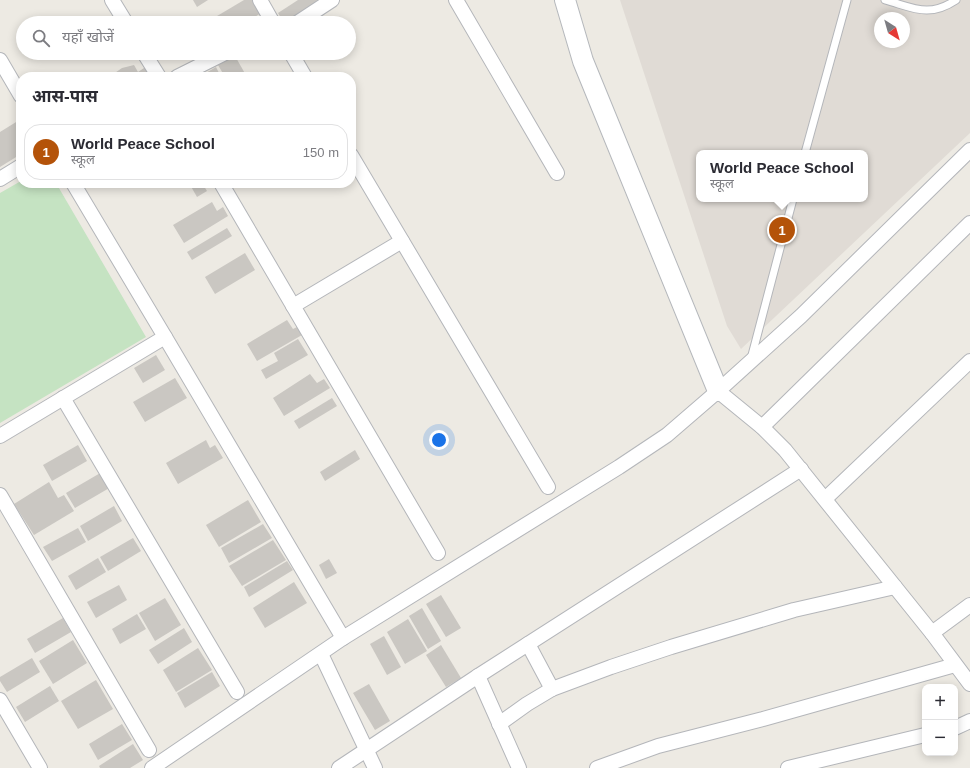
<!DOCTYPE html>
<html lang="hi">
<meta charset="utf-8">
<style>
body{margin:0;font-family:Helvetica,"Noto Sans Devanagari",sans-serif;background:#f7f7f7;color:#2b2b33}
.controls{position:absolute;right:12px;bottom:12px;display:grid;overflow:hidden;border-radius:8px;box-shadow:0 2px 10px #0003}
.controls button{width:36px;height:36px;display:grid;place-items:center;padding:0;border:0;border-bottom:1px solid #e1e1e2;background:#fff;color:#2b2b33;font:20px sans-serif}
.compass{position:absolute;left:874px;top:12px;width:36px;height:36px;border-radius:50%;background:#fff;box-shadow:0 2px 10px #0003;rotate:143deg}
.you{position:absolute;left:439px;top:440px;width:14px;height:14px;margin:-10px;border:3px solid #fff;border-radius:50%;background:#1a73e8;box-shadow:0 0 0 6px #1a73e833}
.badge{display:grid;place-items:center;width:26px;height:26px;border-radius:50%;background:#b45309;color:#fff;font-size:13px;font-weight:700}
.pin{position:absolute;translate:-50% -50%;border:2px solid #fff;box-shadow:0 1px 4px #0006}
.popup{position:absolute;left:696px;top:150px;width:172px;height:52px;box-sizing:border-box;display:grid;place-content:center;border-radius:8px;background:#fff;filter:drop-shadow(0 1px 3px #0005);font-size:13px;white-space:nowrap;color:#7c7c81}
.popup b{font-size:15px;color:#2b2b33}
.popup::after{content:'';position:absolute;left:50%;top:100%;margin-left:-8px;border:8px solid transparent;border-top-color:#fff}
.list{margin:0;padding:0;list-style:none}
h2{display:flex;justify-content:space-between;align-items:center;height:52px;margin:0;padding:0 16px;font-size:17px}
h2 small{font-size:13px;font-weight:400;color:#7c7c81}
.list li{display:grid;grid-template-columns:26px 1fr auto;gap:12px;align-items:center;box-sizing:border-box;height:56px;margin:0 8px 8px;padding:0 8px;border:1px solid #e1e1e2;border-radius:16px}
.list b{display:block;font-size:15px;white-space:nowrap}
.list p{margin:0;font-size:13px;white-space:nowrap;color:#7c7c81}
.list em{font-size:13px;font-style:normal;color:#7c7c81}
.icon{flex:none;width:22px;height:22px;fill:none;stroke:currentColor;stroke-width:2;stroke-linecap:round;stroke-linejoin:round}
.map{position:relative;flex:none;width:970px;height:768px;overflow:hidden}
.search{position:absolute;background:#fff;box-shadow:0 2px 10px #0003;left:16px;top:16px;width:340px;height:44px;display:flex;align-items:center;gap:10px;box-sizing:border-box;padding:0 14px;border-radius:22px;color:#7c7c81;font-size:15px}
.panel{position:absolute;background:#fff;box-shadow:0 2px 10px #0003;left:16px;top:72px;width:340px;height:116px;border-radius:16px}
.map>svg:first-child{display:block}
.education{fill:#e0dbd5;fill-rule:evenodd}
.green{fill:#c5e3c2}
.building{fill:#cac7c2}
.lines{fill:none;stroke-linecap:round;stroke-linejoin:round}
.lane-casing{stroke:#b4b6ba;stroke-width:9}
.street-casing{stroke:#b4b6ba;stroke-width:16}
.secondary-casing{stroke:#b5b8bc;stroke-width:22}
.lane{stroke:#fff;stroke-width:7}
.street{stroke:#fff;stroke-width:14}
.secondary{stroke:#fff;stroke-width:20}
</style>
<div class="map">
<svg width="970" height="768" viewBox="0 0 970 768">
<rect width="100%" height="100%" fill="#edeae3"/>
<path class="education" d="M620,0H970V133L741,349L727,326ZM880,18H904V42H880ZM699,153H865V199H699Z"/>
<path class="green" d="M21,181V183H56L146,337L0,423V193Z"/>
<g class="building">
<path d="M193,0H208L197,7Z"/>
<path d="M244,0H253L261,13L245,23H207V22Z"/>
<path d="M298,0H323L287,23H284L278,13Z"/>
<path d="M235,56L247,77H225L218,65Z"/>
<path d="M134,65L138,72L147,66L154,77H109L122,68Z"/>
<path d="M216,67L221,77H199Z"/>
<path d="M21,119V154L0,167V132Z"/>
<path d="M189,183H202L207,191L197,197Z"/>
<path d="M212,202L217,211L223,207L228,216L184,243L173,225Z"/>
<path d="M227,228L232,236L192,260L187,252Z"/>
<path d="M245,253L255,270L215,294L205,277Z"/>
<path d="M287,320L293,329L297,327L302,335L257,361L247,344Z"/>
<path d="M298,339L308,355L266,379L261,370L278,361L274,353Z"/>
<path d="M156,355L165,370L143,383L134,368Z"/>
<path d="M310,374L317,383L324,379L330,388L284,416L273,398Z"/>
<path d="M175,378L187,398L145,422L133,402Z"/>
<path d="M332,398L337,406L299,429L294,421Z"/>
<path d="M206,440L210,448L215,445L223,458L178,484L166,463Z"/>
<path d="M78,445L87,461L52,481L43,465Z"/>
<path d="M355,450L360,459L325,481L320,472Z"/>
<path d="M102,472L111,487L75,508L66,493Z"/>
<path d="M49,482L58,498L64,495L74,511L34,535L14,504Z"/>
<path d="M248,500L261,522L219,547L206,525Z"/>
<path d="M114,506L122,521L88,541L80,526Z"/>
<path d="M263,524L272,538L229,563L221,548Z"/>
<path d="M78,528L86,542L52,561L43,547Z"/>
<path d="M133,538L141,551L108,571L100,557Z"/>
<path d="M273,540L286,560L242,586L229,566Z"/>
<path d="M98,558L106,572L76,590L68,576Z"/>
<path d="M329,559L337,573L326,579L319,565Z"/>
<path d="M287,561L293,570L249,597L244,587Z"/>
<path d="M294,582L307,603L265,628L253,608Z"/>
<path d="M119,585L127,600L96,618L87,602Z"/>
<path d="M441,595L461,628L446,637L426,604Z"/>
<path d="M165,598L181,625L155,641L139,613Z"/>
<path d="M422,608L441,641L428,649L409,616Z"/>
<path d="M137,614L146,629L120,644L112,629Z"/>
<path d="M63,618L71,632L35,653L27,639Z"/>
<path d="M408,619L427,651L405,664L387,632Z"/>
<path d="M184,628L192,642L158,664L149,650Z"/>
<path d="M384,636L401,667L387,675L370,644Z"/>
<path d="M73,640L87,663L53,684L39,661Z"/>
<path d="M441,645L461,678L446,687L426,655Z"/>
<path d="M198,648L212,670L176,692L163,670Z"/>
<path d="M32,658L40,672L7,692L0,681V677Z"/>
<path d="M212,672L220,686L185,708L177,693Z"/>
<path d="M96,680L113,709L78,729L61,701Z"/>
<path d="M369,684L390,721L375,730L353,693Z"/>
<path d="M50,686L59,701L25,722L16,707Z"/>
<path d="M122,724L132,740L98,760L89,744Z"/>
<path d="M133,744L143,760L130,768H100L99,766Z"/>
</g>
<g class="lines">
<g class="lane-casing">
<g id="lane">
<path d="M885,0C914,8 929,18 956,0"/>
<path d="M805,153L847,0"/>
<path d="M751,359L793,199"/>
</g>
</g>
<g class="street-casing">
<g id="street">
<path d="M112,0L126,23"/>
<path d="M260,0L273,23"/>
<path d="M456,0L557,173"/>
<path d="M297,23L332,0"/>
<path d="M144,53L159,77"/>
<path d="M291,53L305,77"/>
<path d="M0,60L21,96"/>
<path d="M177,77L225,53"/>
<path d="M351,155L548,487"/>
<path d="M0,179L21,166"/>
<path d="M73,183L165,337L343,638"/>
<path d="M221,183L438,553"/>
<path d="M293,306L402,241"/>
<path d="M718,391L762,427L785,450L932,633L970,684"/>
<path d="M63,398L237,692"/>
<path d="M762,427L970,223"/>
<path d="M0,436L165,337"/>
<path d="M0,495L149,750"/>
<path d="M825,499L970,361"/>
<path d="M932,633L970,605"/>
<path d="M528,644L552,689"/>
<path d="M321,654L375,768"/>
<path d="M478,676L519,768"/>
<path d="M0,700L40,768"/>
<path d="M499,724L527,704L552,689L611,667L671,647L794,610L895,587"/>
<path d="M955,728L970,721"/>
<path d="M152,768L343,638L619,467L667,435L718,391L801,316L970,150"/>
<path d="M339,768L478,676L801,469"/>
<path d="M597,768L658,746L763,719L955,665"/>
<path d="M788,768L925,735"/>
</g>
</g>
<g class="secondary-casing">
<path id="secondary" d="M565,0L583,61L718,391"/>
</g>
<use href="#lane" class="lane"/>
<use href="#street" class="street"/>
<use href="#secondary" class="secondary"/>
</g>
</svg>
<div class="controls">
<button>+</button>
<button>−</button>
</div>
<svg class="compass" viewBox="-18 -18 36 36"><path d="M0-13l5 13h-10z" fill="#e53935"/><path d="M0 13l5-13h-10z" fill="#7c7c81"/></svg>
<div class="you"></div>
<div class="pin badge" style="left:782px;top:230px">1</div>
<div class="popup"><b>World Peace School</b>स्कूल</div>
<div class="search"><svg class="icon" aria-label="search" viewBox="0 0 24 24"><circle cx="10" cy="10" r="6"/><path d="M15 15l6 6"/></svg>यहाँ खोजें</div>
<section class="panel">
<h2>आस-पास<small></small></h2>
<ul class="list">
<li><span class="badge">1</span><div><b>World Peace School</b><p>स्कूल</p></div><em>150 m</em></li>
</ul>
</section>
</div>
